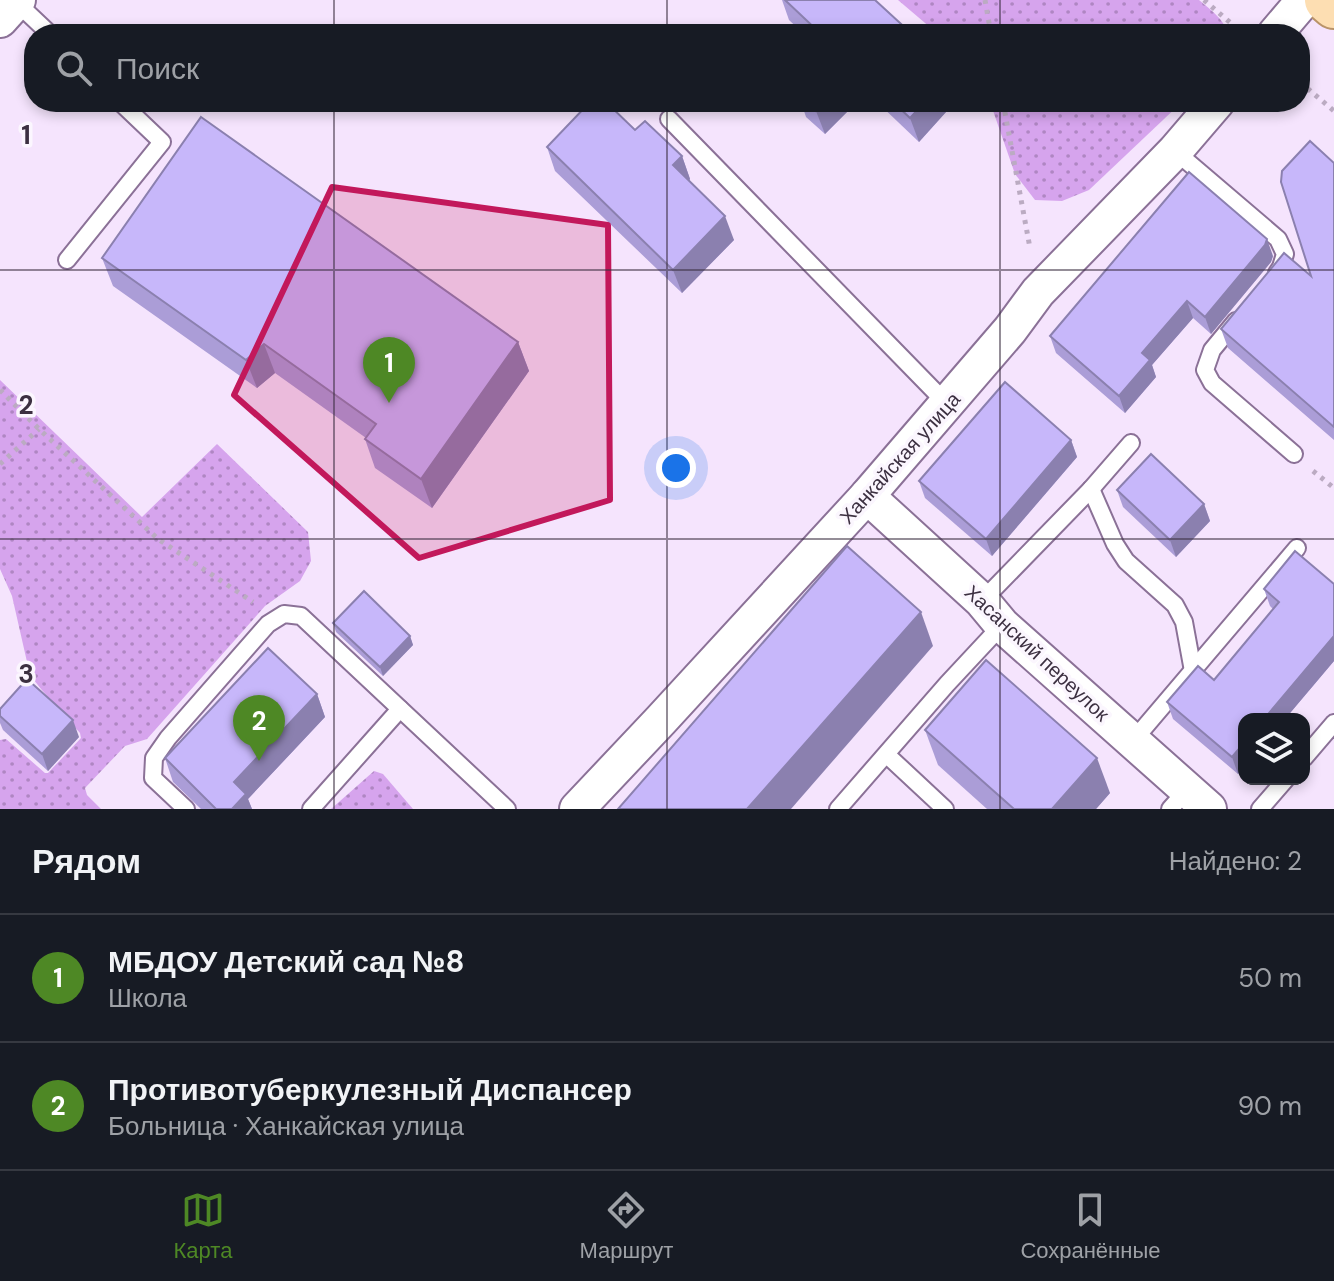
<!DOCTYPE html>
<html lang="ru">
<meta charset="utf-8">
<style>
body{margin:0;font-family:"DM Sans",sans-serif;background:#20242c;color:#f1f3f6}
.controls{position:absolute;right:24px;bottom:24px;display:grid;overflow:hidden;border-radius:16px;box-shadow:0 4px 12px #0003}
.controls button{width:72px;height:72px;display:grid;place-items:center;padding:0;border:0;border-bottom:2px solid #363941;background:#171b24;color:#f1f3f6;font:40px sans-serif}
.you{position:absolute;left:676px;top:468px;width:28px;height:28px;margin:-20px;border:6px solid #fff;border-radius:50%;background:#1a73e8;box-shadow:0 0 0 12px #1a73e833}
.badge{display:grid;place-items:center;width:52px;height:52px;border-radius:50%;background:#4e8825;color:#fff;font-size:26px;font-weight:700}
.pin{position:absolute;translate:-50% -66px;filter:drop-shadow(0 2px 4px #0008)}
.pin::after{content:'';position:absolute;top:42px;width:28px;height:24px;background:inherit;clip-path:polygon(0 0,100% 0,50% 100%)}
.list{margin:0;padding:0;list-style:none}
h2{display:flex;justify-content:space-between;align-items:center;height:104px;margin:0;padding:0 32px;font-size:34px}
h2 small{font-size:26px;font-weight:400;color:#9ea1a6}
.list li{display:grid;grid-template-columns:52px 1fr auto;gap:24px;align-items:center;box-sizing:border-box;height:128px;padding:0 32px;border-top:2px solid #363941}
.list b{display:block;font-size:30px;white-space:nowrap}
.list p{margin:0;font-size:26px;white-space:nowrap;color:#9ea1a6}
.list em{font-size:26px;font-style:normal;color:#9ea1a6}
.icon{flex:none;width:44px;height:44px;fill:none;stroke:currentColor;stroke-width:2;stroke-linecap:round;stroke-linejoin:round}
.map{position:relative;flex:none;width:1334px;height:809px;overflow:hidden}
.search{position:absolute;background:#171b24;box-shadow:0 4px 12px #0003;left:24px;right:24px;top:24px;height:88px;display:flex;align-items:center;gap:20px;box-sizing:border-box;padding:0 28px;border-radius:32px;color:#9ea1a6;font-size:30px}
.sheet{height:360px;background:#171b24}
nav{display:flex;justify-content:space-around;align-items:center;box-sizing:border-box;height:112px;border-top:2px solid #363941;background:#171b24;font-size:22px;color:#9ea1a6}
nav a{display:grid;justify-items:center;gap:4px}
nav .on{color:#4e8825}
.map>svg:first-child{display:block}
.grass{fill:url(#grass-dots)}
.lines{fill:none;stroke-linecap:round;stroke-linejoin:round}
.lane-casing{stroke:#8b7197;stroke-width:20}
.street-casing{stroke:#8b7197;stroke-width:38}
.primary-casing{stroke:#b99369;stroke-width:48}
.path{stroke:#bbabc2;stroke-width:5;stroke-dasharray:4 6;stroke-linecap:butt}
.lane{stroke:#fff;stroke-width:16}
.street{stroke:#fff;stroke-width:34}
.primary{stroke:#fddeb2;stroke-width:44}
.wall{fill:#ab9dd7}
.shaded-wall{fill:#8b80af}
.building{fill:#c7b7fa;stroke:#8b80af;stroke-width:2}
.marked{fill:#c2185b;fill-opacity:0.2;stroke:#c2185b;stroke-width:6;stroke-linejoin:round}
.grid{fill:none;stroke:#3c3041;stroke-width:2;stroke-opacity:0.55}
.labels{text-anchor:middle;stroke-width:7;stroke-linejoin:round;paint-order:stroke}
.street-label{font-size:20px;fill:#3c3041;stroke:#fbf6fe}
.grid-label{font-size:26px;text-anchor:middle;font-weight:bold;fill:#3c3041;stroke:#fbf6fe;stroke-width:7;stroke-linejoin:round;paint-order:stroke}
</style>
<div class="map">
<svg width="1334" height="809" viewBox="0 0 1334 809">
<defs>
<pattern id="grass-dots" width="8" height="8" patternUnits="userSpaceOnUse" patternTransform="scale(2)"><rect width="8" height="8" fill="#d6a4ed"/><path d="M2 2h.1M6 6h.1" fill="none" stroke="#af86c2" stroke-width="1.8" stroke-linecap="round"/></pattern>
</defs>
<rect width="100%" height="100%" fill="#f5e4fd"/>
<g class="grass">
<path d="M898,0H1199C1211,10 1224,19 1228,34H938Z"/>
<path d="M990,102H1182L1089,190L1062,201L1035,200L1015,174Z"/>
<path d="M0,380L142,517L217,444L308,532L311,561L300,581L265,606L147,739L125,746L85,788L87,795L101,809H0V740L6,739L45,773H48L81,738L80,733L41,689L30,675L12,596L0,569Z"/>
<path d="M374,771L383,774L413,809H331Z"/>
</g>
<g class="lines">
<g class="lane-casing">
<g id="lane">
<path d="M16,2L50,34"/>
<path d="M669,119L948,405"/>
<path d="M1175,151L1278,239L1285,254L1281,267L1277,273"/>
<path d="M67,260L162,142L120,102"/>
<path d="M1236,321L1212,350L1205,370L1212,383L1294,454"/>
<path d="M1091,489L1115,544L1126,561L1175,605L1184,622L1193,671"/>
<path d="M982,601L1091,489L1131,443"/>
<path d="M1132,742L1297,548"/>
<path d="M887,755L945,809"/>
<path d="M1304,758L1334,723"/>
<path d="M186,809L153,778L154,758L168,738L268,624L284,614L301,616L507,809"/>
<path d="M311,809L400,709"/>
<path d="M838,809L947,684L1002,625"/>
<path d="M1170,809L1187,790"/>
<path d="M1260,809L1286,779"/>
</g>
</g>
<g class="street-casing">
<g id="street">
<path d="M0,20L18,0"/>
<path d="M1275,34L1304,0"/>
<path d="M867,496L982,601L1002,625L1209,809"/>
<path d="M577,809L661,720L867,496L1010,330L1038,292L1175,151L1217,102"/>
</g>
</g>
<g class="primary-casing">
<path id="primary" d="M1327,0L1334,6"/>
</g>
<g class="path">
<path d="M985,0L991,34"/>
<path d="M1204,0L1240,31"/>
<path d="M1300,82L1334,111"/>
<path d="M1003,102L1030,248"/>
<path d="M0,390L39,429L158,539L253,602"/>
<path d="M0,464L39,429"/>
<path d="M1313,471L1334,488"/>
</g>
<use href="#lane" class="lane"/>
<use href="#street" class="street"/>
<use href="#primary" class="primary"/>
</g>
<g class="wall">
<path d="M782,0H875L912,34H804L789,20Z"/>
<path d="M801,102H857L825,134L806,117Z"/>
<path d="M877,102H955L919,142Z"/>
<path d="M635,130L682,156L690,179L689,181L734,240L682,293L555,171L547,147Z"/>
<path d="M1334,163V440L1228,348L1221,329L1311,276Z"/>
<path d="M1273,256L1271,262L1211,334L1193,318L1152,365L1156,377L1125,413L1056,353L1050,336Z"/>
<path d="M102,258L518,342L529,371L432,508L375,468L365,439L366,438L275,373L257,388L113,286Z"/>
<path d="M1071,440L1077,457L992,556L925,498L919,481Z"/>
<path d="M1117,490L1204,504L1210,521L1176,557L1123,507Z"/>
<path d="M1334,584V661L1285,719H1244V767L1238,774L1173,719L1167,702L1214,680L1273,609L1270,606L1264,589Z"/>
<path d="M333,623L410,636L413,645L383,676L336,632Z"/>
<path d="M317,694L325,717L248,799L252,809H201L173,782L165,758Z"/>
<path d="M0,709L79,737L48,771L3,730L0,723Z"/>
<path d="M925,730L1110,793L1096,809H987L938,765Z"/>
</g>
<g class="shaded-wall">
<path d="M825,102H857L825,134L816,111Z"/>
<path d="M925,102H955L919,142L910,118Z"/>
<path d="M682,156L690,179L681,189L673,165Z"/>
<path d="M725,216L734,240L682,293L673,270Z"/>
<path d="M1267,239L1273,256L1271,262L1211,334L1205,317Z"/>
<path d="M1187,301L1193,318L1152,365L1156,377L1125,413L1119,396L1142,353Z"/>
<path d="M518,342L529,371L432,508L421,479Z"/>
<path d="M264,344L275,373L257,388L246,360Z"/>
<path d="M1071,440L1077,457L992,556L986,539Z"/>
<path d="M1204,504L1210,521L1176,557L1170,540Z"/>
<path d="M921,612L933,646L791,809H747Z"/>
<path d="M410,636L413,645L383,676L380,667Z"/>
<path d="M1334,636V661L1285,719H1264Z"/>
<path d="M317,694L325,717L248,799L252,809H232L234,782Z"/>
<path d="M73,720L79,737L48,771L42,754Z"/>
<path d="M1244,743V767L1238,774L1232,757Z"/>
<path d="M1097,758L1110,793L1096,809H1052Z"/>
</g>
<g class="building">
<path d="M785,0H875L912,34H821Z"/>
<path d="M590,102H606L635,130L645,121L682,156L673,165L725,216L673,270L547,147Z"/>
<path d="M807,102H825L816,111Z"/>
<path d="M893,102H925L910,118Z"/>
<path d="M201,117L518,342L421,479L365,439L376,424L264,344L246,360L102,258Z"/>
<path d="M1310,141L1334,163V427L1221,329L1284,253L1311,276L1281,182L1282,171Z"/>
<path d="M1189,172L1267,239L1265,245L1205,317L1187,301L1142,353L1150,360L1119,396L1050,336Z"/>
<path d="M1005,382L1071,440L986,539L919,481Z"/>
<path d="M1151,454L1204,504L1170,540L1117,490Z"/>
<path d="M847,546L921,612L747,809H618Z"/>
<path d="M1295,551L1334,584V636L1264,719H1244V743L1232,757L1167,702L1198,666L1214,680L1279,602L1264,589Z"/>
<path d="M364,591L410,636L380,667L333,623Z"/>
<path d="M268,648L317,694L234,782L246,794L232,809H216L165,758Z"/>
<path d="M986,660L1097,758L1052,809H1014L925,730Z"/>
<path d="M27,679L73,720L42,754L0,716V709Z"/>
</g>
<path class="marked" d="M332,187L608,225L610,500L419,558L234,395Z"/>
<path class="grid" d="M334,0V34M667,0V34M1000,0V34M334,102V809M667,102V809M1000,102V809M0,270H1334M0,539H1334"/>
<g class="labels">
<g class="street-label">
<text transform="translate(900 458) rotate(-48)" y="7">Ханкайская улица</text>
<text transform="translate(1037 653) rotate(43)" y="7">Хасанский переулок</text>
</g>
</g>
<g class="grid-label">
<text x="26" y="144">1</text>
<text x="26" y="414">2</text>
<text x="26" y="683">3</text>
</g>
</svg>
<div class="controls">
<button><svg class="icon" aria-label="layers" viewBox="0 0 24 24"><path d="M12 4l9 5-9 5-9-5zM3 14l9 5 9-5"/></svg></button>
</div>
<div class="you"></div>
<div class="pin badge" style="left:389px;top:403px">1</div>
<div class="pin badge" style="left:259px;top:761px">2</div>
<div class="search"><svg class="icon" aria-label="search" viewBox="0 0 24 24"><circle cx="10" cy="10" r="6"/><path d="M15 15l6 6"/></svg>Поиск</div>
</div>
<section class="sheet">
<h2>Рядом<small>Найдено: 2</small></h2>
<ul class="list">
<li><span class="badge">1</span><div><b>МБДОУ Детский сад №8</b><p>Школа</p></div><em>50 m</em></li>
<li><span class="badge">2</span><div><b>Противотуберкулезный Диспансер</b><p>Больница · Ханкайская улица</p></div><em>90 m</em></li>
</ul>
</section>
<nav>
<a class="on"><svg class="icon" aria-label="map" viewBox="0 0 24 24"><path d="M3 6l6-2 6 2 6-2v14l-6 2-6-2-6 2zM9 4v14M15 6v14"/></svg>Карта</a>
<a><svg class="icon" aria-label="directions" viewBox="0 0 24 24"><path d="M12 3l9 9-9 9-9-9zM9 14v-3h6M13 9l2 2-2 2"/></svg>Маршрут</a>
<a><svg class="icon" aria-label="saved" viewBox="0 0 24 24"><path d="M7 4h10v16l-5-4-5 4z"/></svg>Сохранённые</a>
</nav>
